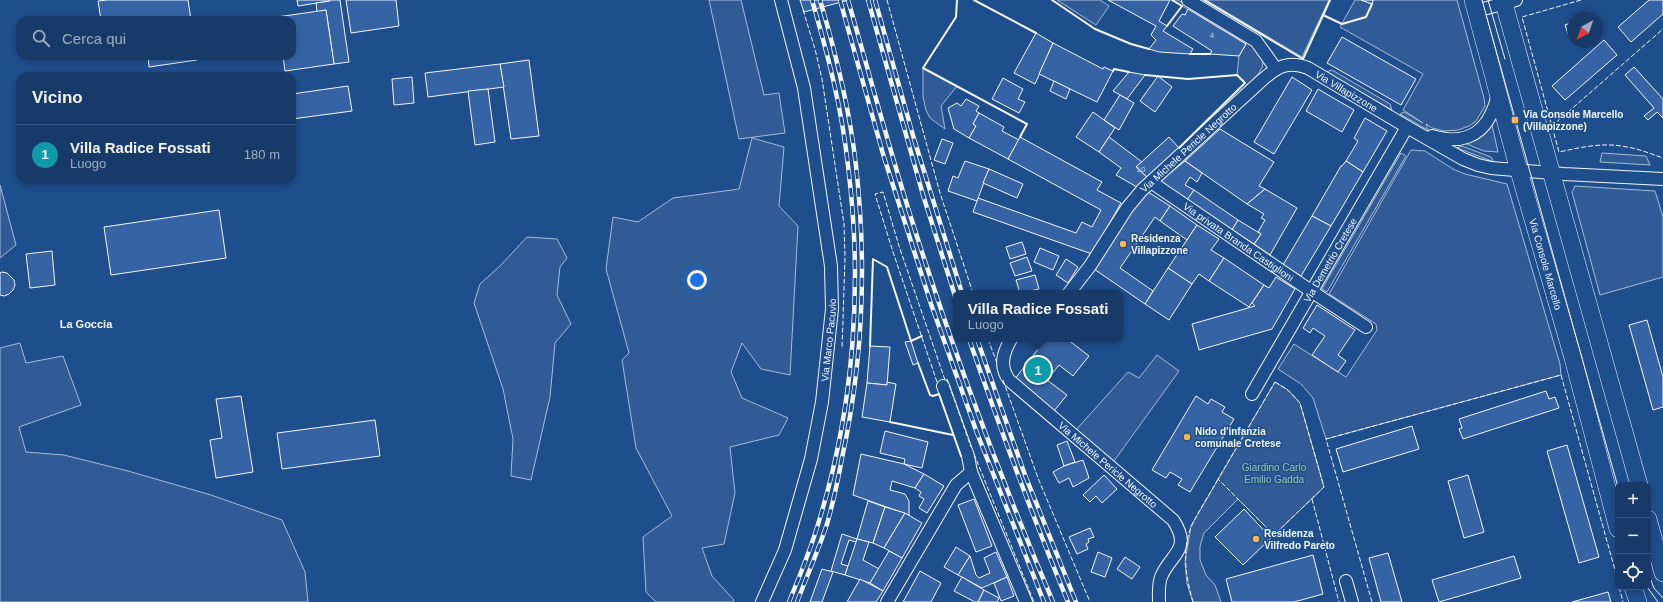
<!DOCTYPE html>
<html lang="it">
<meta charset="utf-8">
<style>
body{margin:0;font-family:Helvetica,sans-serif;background:#244571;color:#f1f3f6}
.controls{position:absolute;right:12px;bottom:12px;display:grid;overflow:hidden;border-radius:8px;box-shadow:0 2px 6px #0003}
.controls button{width:36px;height:36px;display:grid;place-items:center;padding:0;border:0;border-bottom:1px solid #36547d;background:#173a69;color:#f1f3f6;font:20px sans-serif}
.compass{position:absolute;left:1567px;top:12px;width:36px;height:36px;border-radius:50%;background:#173a69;box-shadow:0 2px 6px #0003;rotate:220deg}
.you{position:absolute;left:697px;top:280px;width:14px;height:14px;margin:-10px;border:3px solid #fff;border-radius:50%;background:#1a73e8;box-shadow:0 0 0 6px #1a73e833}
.badge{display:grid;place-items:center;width:26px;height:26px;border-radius:50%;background:#ffb74d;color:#fff;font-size:13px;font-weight:700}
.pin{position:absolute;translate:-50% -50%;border:2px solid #fff;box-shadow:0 1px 4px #0006}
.popup{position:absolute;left:953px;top:290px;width:170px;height:52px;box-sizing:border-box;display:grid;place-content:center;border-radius:8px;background:#173a69;filter:drop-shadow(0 1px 3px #0005);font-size:13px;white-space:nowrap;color:#9eadc0}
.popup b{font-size:15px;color:#f1f3f6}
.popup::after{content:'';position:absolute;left:50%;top:100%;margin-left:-8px;border:8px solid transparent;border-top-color:#173a69}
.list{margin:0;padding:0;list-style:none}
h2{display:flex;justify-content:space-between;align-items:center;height:52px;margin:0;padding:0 16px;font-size:17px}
h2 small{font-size:13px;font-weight:400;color:#9eadc0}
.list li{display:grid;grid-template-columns:26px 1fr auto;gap:12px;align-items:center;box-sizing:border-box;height:60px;padding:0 16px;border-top:1px solid #36547d}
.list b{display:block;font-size:15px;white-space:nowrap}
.list p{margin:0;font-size:13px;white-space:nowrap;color:#9eadc0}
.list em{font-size:13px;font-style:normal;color:#9eadc0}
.icon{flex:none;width:22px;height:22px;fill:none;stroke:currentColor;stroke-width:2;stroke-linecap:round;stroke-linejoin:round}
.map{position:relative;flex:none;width:1663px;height:602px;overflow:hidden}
.search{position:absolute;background:#173a69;box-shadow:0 2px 6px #0003;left:16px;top:16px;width:280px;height:44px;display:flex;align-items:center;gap:10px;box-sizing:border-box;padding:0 14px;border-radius:12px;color:#9eadc0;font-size:15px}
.panel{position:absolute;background:#173a69;box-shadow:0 2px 6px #0003;left:16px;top:72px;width:280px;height:112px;border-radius:12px}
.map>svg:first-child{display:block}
.built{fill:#305b95;stroke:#a8bbd7}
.building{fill:#3563a3;stroke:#f2f6ff}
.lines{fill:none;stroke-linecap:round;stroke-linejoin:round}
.minor-casing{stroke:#f2f6ff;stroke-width:14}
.secondary-casing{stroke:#f2f6ff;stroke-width:18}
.minor{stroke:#1f4e8c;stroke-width:12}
.secondary{stroke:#1f4e8c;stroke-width:17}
.tram{stroke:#f2f6ff;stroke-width:1}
.rail-casing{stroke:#f2f6ff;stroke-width:4.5}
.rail{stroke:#1f4e8c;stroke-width:3;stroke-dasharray:9;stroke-linecap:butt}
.fence{stroke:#f2f6ff;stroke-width:1;stroke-dasharray:5 2;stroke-linecap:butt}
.wall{stroke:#f2f6ff;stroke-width:2}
.poi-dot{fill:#ffb74d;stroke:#1f4e8c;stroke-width:1.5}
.labels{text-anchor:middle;stroke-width:3;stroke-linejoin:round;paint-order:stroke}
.number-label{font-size:8px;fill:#c3d1e8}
.street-label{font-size:10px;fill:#f2f6ff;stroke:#1f4e8c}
.poi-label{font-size:10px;font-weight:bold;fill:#f2f6ff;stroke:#1f4e8c;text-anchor:start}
.park-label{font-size:10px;fill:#97c8a6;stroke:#1f4e8c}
.neighbourhood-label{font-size:11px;font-weight:bold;fill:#f2f6ff;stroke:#1f4e8c}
</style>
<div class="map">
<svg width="1663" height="602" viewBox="0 0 1663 602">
<rect width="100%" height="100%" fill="#1f4e8c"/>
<g class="built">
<path d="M709,0H741L764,95L779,93L785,133L739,139Z"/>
<path d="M1057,0H1100L1109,6L1096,25Z"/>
<path d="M1172,0H1178L1254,47L1260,53L1263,62L1262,68L1257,76L1248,86L1237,75L1239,56L1246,44Z"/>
<path d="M1206,0H1329L1302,57Z"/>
<path d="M1355,0H1361L1372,4L1373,0H1457L1484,98L1485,106L1476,121L1469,126L1458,130L1444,131L1432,128L1426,124L1428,130L1400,114L1404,112L1423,123L1403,110L1423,74L1340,27Z"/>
<path d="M923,68L957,86L941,106L945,129L930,118L926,110L923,97Z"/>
<path d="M1332,70L1390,104L1392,110L1325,72Z"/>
<path d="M1491,124L1492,125L1498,152L1484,151L1464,143Z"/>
<path d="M752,138L784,147L779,206L798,226L790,375L761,369L742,343L731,372L742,398L788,418L779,435L730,447L735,493L724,544L702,548L712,576L734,600L733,602H656L646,592L643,537L672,516L636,448L622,360L629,353L606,269L613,217L638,222L673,198L739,189Z"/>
<path d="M1462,146L1491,157L1494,162L1457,148Z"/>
<path d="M1411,150L1425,151L1453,169L1465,174L1507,184L1560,364L1561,375L1326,439L1313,398L1301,384L1278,369L1294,344L1346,377L1377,330L1376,324L1329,294Z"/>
<path d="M1401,153L1406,156L1327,292L1322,289Z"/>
<path d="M1602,153L1646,156L1650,165L1600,162Z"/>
<path d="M0,185L16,245L0,258Z"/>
<path d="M1575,186L1655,191L1663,217V277L1600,295L1572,192Z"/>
<path d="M527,237L557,239L567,258L560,267L557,295L571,324L555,343L550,397L531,480L511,476L513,439L503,389L474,303L480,284L500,266Z"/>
<path d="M20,343L26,363L63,356L81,405L19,427L26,452L64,455L128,471L211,495L282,520L305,572L308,602H0V348Z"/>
<path d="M1157,355L1179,371L1114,461L1075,431L1128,372L1139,378Z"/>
<path d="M1275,382L1288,390L1300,403L1324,487L1274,535L1238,499L1204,533L1200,546V560L1206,575L1215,585L1221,602H1193L1187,584L1185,562L1191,526Z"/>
</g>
<g class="building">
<path d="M107,0H188L191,20H143L142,19L101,20L98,1Z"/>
<path d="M297,0H330V1L298,6Z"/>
<path d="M330,0H340L349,62L334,64L326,10L317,12L316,3L330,1Z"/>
<path d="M346,0H396L399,26L351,33Z"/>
<path d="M800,0H849L804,12Z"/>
<path d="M1108,0H1170L1159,21L1167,26L1163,31L1193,49L1190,54L1159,52L1149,49L1156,40L1151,35L1156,26Z"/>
<path d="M1361,0H1373L1372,4Z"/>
<path d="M1649,0H1663V14L1631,42L1618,27Z"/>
<path d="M1188,9L1246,44L1239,56L1210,54L1212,51L1173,26L1182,14L1185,15Z"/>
<path d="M326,10L334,64L285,71L283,56H292V20H278L277,17Z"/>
<path d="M1573,22V33L1568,34L1565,25Z"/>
<path d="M1036,33L1053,43L1035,84L1014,73Z"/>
<path d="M1342,37L1416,79L1401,105L1327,63Z"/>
<path d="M1604,40L1617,55L1565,100L1552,86Z"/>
<path d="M1053,43L1103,69L1104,67L1113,71L1097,102L1039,74Z"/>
<path d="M148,56H197V60L149,67Z"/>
<path d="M529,60L539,136L511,139L500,64Z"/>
<path d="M500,64L504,87L428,97L425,73Z"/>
<path d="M1634,67L1663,99V118L1657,112L1648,120L1644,116L1654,108L1625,75Z"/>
<path d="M1129,72L1145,75L1127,99L1113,91Z"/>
<path d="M1158,76L1172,87L1155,112L1140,101Z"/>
<path d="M412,77L414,103L394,105L392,79Z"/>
<path d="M1292,77L1312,90L1274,154L1254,142Z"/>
<path d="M1003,78L1023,89L1018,99L1025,102L1019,113L992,99Z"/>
<path d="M1054,81L1070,89L1066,99L1050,91Z"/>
<path d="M348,86L352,111L292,119V94Z"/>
<path d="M488,89L495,142L475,145L468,91Z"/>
<path d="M1318,89L1354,110L1342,132L1306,111Z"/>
<path d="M1120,95L1134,103L1119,130L1104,120Z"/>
<path d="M966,99L979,106L976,111L979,113L973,124L976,126L969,138L954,129L948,108L957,103L961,106Z"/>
<path d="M1093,112L1115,128L1099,152L1076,137Z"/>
<path d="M979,113L1004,127L1002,131L1019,140L1008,159L969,138L976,126L973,124Z"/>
<path d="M1365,118L1387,131L1363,172L1346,161L1358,141L1354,138Z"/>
<path d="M1220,129L1274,162L1259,186L1265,189L1247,204L1185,161Z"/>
<path d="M1020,137L1102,182L1097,190L1121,203L1092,254L973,212L978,198L1076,233L1082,222L1092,227L1101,210L1008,159Z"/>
<path d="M1109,137L1142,162L1136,167L1147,177L1137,187L1116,175L1121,168L1099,152Z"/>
<path d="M1169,137L1179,148L1147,177L1136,167Z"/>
<path d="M942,139L953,143L945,164L934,160Z"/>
<path d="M965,161L989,169L977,201L948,191L953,176L958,178Z"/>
<path d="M1185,161L1202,173L1197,182L1190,177L1185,185L1194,190L1187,200L1160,181Z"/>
<path d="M1346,161L1363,172L1331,226L1312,216L1341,166H1342Z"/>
<path d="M989,169L1023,184L1017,198L983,183Z"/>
<path d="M1265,189L1297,208L1270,255L1254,244L1261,234L1258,232L1265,220L1261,218L1264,214L1247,204Z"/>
<path d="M1194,190L1238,220L1232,230L1187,200Z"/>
<path d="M1148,192L1170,206L1160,221L1155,217L1120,268L1153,291L1145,304L1094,269L1132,211Z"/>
<path d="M1170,206L1197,225L1187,240L1160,221Z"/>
<path d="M219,210L226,258L111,275L104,227Z"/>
<path d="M1312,216L1331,226L1301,276L1283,265Z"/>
<path d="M1238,220L1261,234L1254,244L1232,230Z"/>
<path d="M1197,225L1219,239L1211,250L1224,258L1209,281L1199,274L1192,284L1168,268Z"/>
<path d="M1022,242L1026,254L1010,259L1006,247Z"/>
<path d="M1040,248L1059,256L1053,270L1034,262Z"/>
<path d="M52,251L55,285L30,288L26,254Z"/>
<path d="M1027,257L1032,271L1015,276L1010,263Z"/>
<path d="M1224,258L1264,285L1249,307L1209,281Z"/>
<path d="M1066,259L1078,267L1068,283L1056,275Z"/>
<path d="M1168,268L1192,284L1169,320L1145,304Z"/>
<path d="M2,272L7,273L14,280L15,285L13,290L9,294L4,296L0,295V273Z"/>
<path d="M1035,275L1039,289L1020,293L1016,280Z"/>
<path d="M1276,277L1295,289L1272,329L1199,350L1192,324L1255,306L1252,303L1264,285L1269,288Z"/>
<path d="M1317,305L1355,330L1338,355L1346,361L1338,372L1312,355L1325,336L1313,328L1310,333L1303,328Z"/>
<path d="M1647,320L1663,377V407L1653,410L1629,325Z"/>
<path d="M1046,339H1067L1089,356L1073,376L1059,365L1047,380L1067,395L1054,411L1014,380Z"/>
<path d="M911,341L918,363L913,365L905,342Z"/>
<path d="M870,346L890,347L887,385L867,383Z"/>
<path d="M887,382L896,384L890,422L862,417L867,383L887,385Z"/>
<path d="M1546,391L1549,399L1555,397L1559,408L1463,439L1459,429L1462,428L1459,419Z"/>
<path d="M241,396L253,472L216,478L210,440L222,438L216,399Z"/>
<path d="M1196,396L1208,404L1211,399L1225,407L1222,412L1234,419L1190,492L1178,485L1182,479L1170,472L1166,478L1152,470Z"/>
<path d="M375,420L380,456L282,469L277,433Z"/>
<path d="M1412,426L1419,449L1343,472L1336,449Z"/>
<path d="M885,431L928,442L922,468L904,464L905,459L880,453Z"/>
<path d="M1067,441L1075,462L1064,466L1057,445Z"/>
<path d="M1567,445L1599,557L1579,563L1547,451Z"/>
<path d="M861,454L904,464L924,474L915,488L892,481L890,490L905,494L909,501V515L853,495Z"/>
<path d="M1083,460L1089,478L1073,487L1069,478L1059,483L1053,472L1064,466Z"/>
<path d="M924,474L944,486L927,513L919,508L924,499L919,496L921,492L915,488Z"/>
<path d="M1104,475L1117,489L1102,503L1096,496L1090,502L1083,495Z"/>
<path d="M1468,475L1484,532L1464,538L1448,481Z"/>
<path d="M974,499L992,546L976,552L958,505Z"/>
<path d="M868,501L885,507L873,543L857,539Z"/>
<path d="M885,507L905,513L884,548L873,543Z"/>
<path d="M1244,509L1271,538L1243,565L1215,537Z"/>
<path d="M905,513L922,523L902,558L884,548Z"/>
<path d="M1090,528L1094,537L1088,539L1089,542L1086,544L1088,549L1077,554L1069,537Z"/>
<path d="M842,534L857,539L856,542L849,540L841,564L848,566L845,575L831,571Z"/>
<path d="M857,539L869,542L863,560L879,569L870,583L845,575Z"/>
<path d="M956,547L970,556L958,575L944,567Z"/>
<path d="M889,551L902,558L883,591L870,583Z"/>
<path d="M996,552L1007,577L982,588L958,575L970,556L976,575L979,578L990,573L984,558Z"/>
<path d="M1098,552L1112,558L1105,577L1091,572Z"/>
<path d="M1388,553L1402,602H1381L1369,558Z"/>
<path d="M1313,555L1323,594L1294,602H1232L1226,579Z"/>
<path d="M1514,556L1521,578L1439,602L1432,580Z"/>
<path d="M1125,557L1140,567L1132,579L1117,569Z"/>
<path d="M822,569L833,572L822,602H810Z"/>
<path d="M920,571L941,583L931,602H903Z"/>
<path d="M962,577L984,590L978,602H975L954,591Z"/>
<path d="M1007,577L1014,596L1001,601L994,583Z"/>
<path d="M860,579L883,591L876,602H847Z"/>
<path d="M984,590L999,598L997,602H978Z"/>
<path d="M1608,592L1611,602H1572Z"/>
</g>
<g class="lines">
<g class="minor-casing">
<g id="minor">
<path d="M1188,0L1256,41L1276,69"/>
<path d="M1476,11L1516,0"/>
<path d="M1432,136C1458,144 1481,138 1492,112C1495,106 1497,101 1497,94"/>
<path id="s1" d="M1151,182L1311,291L1366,327"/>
<path id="s2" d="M1069,293L1090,266L1127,208L1142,190L1262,80C1277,67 1288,60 1308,68L1407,127L1463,159L1478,165L1491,168L1564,174L1663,179"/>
<path id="s3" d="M1011,339C1003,353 999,366 1009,380L1173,520C1193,550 1170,554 1161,577C1158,585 1159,594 1159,602"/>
<path d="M943,386L968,456L971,472L1026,602"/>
<path id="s4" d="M1252,394L1407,127"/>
<path d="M1346,581L1352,602"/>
<path id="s5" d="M762,602L785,550L811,459L822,402L832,309L831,266L804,88L781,0"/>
<path d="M887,602L956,485L971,472"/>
</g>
</g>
<g class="secondary-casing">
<g id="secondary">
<path id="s6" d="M1473,0L1519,171L1573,358L1618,529"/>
<path d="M1503,0L1639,485"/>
<path d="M1648,519L1663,573"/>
<path d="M1633,587L1638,602"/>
</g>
</g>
<use href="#minor" class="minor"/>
<use href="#secondary" class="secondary"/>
<g class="tram">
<path d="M1482,0L1618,487"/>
<path d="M1488,0L1505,59"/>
<path d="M1648,573L1654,588L1663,598"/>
<path d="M1647,587L1658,602"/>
</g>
<g class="rail-casing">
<g id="rail">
<path d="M840,0L883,154L931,304L977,433L1044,602"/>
<path d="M848,0C870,76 890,152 914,227C954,354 1001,479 1053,602"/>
<path d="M868,0L923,195L956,299"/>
<path d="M875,0L914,139L962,293"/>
<path d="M969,339C1000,428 1032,515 1068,602"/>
<path d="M977,339L1025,475L1076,602"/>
<path d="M789,602C800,575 811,549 819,521C854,407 863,284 848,166C842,109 828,55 812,0"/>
<path d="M797,602C807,576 818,551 827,524C833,503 838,480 842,458C863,362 867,264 856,166C850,110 836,54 820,0"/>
</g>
</g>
<use href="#rail" class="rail"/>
<g class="fence">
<path d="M887,0L940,193L973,293"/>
<path d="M1581,0L1522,17L1559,152C1582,147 1604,142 1627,147C1640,149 1651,154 1663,158"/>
<path d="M803,10L815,49L822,79L844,224L845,258L842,349"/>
<path d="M1552,126L1663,29"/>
<path d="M988,339L997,363"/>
<path d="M1003,380L1038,478L1090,602"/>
<path d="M937,382L893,252L875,194L883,192L899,246L945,380L947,379L971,447"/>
<path d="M1275,382L1288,390L1300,403L1324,487L1274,535L1218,479Z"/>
<path d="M974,454L1034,602"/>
<path d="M1312,499L1339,602"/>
<path d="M1619,587L1623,602"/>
<path d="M1193,602C1186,578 1181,549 1192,525C1199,510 1210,494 1218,479"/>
<path d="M1372,602L1326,439L1561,375L1618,581"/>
</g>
<g class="wall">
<path d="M957,0L956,17L923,68L1027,124L1020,137"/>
<path d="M974,0L1036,33"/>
<path d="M1052,0L1095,29L1131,44L1149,49"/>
<path d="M1204,0L1303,59L1330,0"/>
<path d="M1323,15L1342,24L1366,17L1372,4"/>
<path d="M1167,26L1182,6L1172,0"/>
<path d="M1190,54H1210"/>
<path d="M1113,71L1114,69L1129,72"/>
<path d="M1145,75L1188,79L1237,75L1245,83L1179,148"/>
<path d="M870,346L873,259L887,267L911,341L922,336"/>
<path d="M918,363L930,395L933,396L939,394L961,456"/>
<path d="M890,422L953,435"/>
</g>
</g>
<g class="poi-dot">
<rect x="1511" y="116" width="8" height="8" rx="2"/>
<circle cx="1123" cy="244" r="4"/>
<circle cx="1187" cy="437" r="4"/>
<circle cx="1256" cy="539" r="4"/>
</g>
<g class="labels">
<g class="number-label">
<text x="1212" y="38">4</text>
<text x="1141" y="172">10</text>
</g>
<g class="street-label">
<text dy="4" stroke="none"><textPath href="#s2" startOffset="385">Via Villapizzone</textPath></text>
<text dy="4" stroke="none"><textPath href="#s2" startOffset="189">Via Michele Pericle Negrotto</textPath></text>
<text dy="4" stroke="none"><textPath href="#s1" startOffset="106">Via privata Branda Castiglioni</textPath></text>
<text dy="4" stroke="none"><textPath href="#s4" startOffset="155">Via Demetrio Cretese</textPath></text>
<text dy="4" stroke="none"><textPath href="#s6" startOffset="274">Via Console Marcello</textPath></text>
<text dy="4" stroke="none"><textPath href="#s5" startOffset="272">Via Marco Pacuvio</textPath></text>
<text dy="4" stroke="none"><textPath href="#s3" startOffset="174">Via Michele Pericle Negrotto</textPath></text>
</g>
<g class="poi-label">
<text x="1523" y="118">Via Console Marcello<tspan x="1523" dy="12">(Villapizzone)</tspan></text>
<text x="1131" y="242">Residenza<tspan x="1131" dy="12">Villapizzone</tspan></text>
<text x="1195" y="435">Nido d'infanzia<tspan x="1195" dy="12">comunale Cretese</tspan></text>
<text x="1264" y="537">Residenza<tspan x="1264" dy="12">Vilfredo Pareto</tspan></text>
</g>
<g class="park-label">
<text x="1274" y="471">Giardino Carlo<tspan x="1274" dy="12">Emilio Gadda</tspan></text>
</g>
<g class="neighbourhood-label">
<text x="86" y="328">La Goccia</text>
</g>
</g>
</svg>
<div class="controls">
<button>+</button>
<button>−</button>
<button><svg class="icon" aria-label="locate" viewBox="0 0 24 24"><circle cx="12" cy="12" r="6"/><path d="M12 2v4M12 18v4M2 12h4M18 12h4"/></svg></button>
</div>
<svg class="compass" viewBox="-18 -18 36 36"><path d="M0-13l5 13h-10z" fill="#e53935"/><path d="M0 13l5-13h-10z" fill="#9eadc0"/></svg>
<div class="you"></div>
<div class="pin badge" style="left:1038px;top:370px;background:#0f9aa8">1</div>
<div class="popup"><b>Villa Radice Fossati</b>Luogo</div>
<div class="search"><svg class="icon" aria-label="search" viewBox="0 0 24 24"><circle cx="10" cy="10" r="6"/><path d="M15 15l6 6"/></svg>Cerca qui</div>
<section class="panel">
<h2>Vicino<small></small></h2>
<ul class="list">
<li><span class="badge" style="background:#0f9aa8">1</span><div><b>Villa Radice Fossati</b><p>Luogo</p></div><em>180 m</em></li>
</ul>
</section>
</div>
